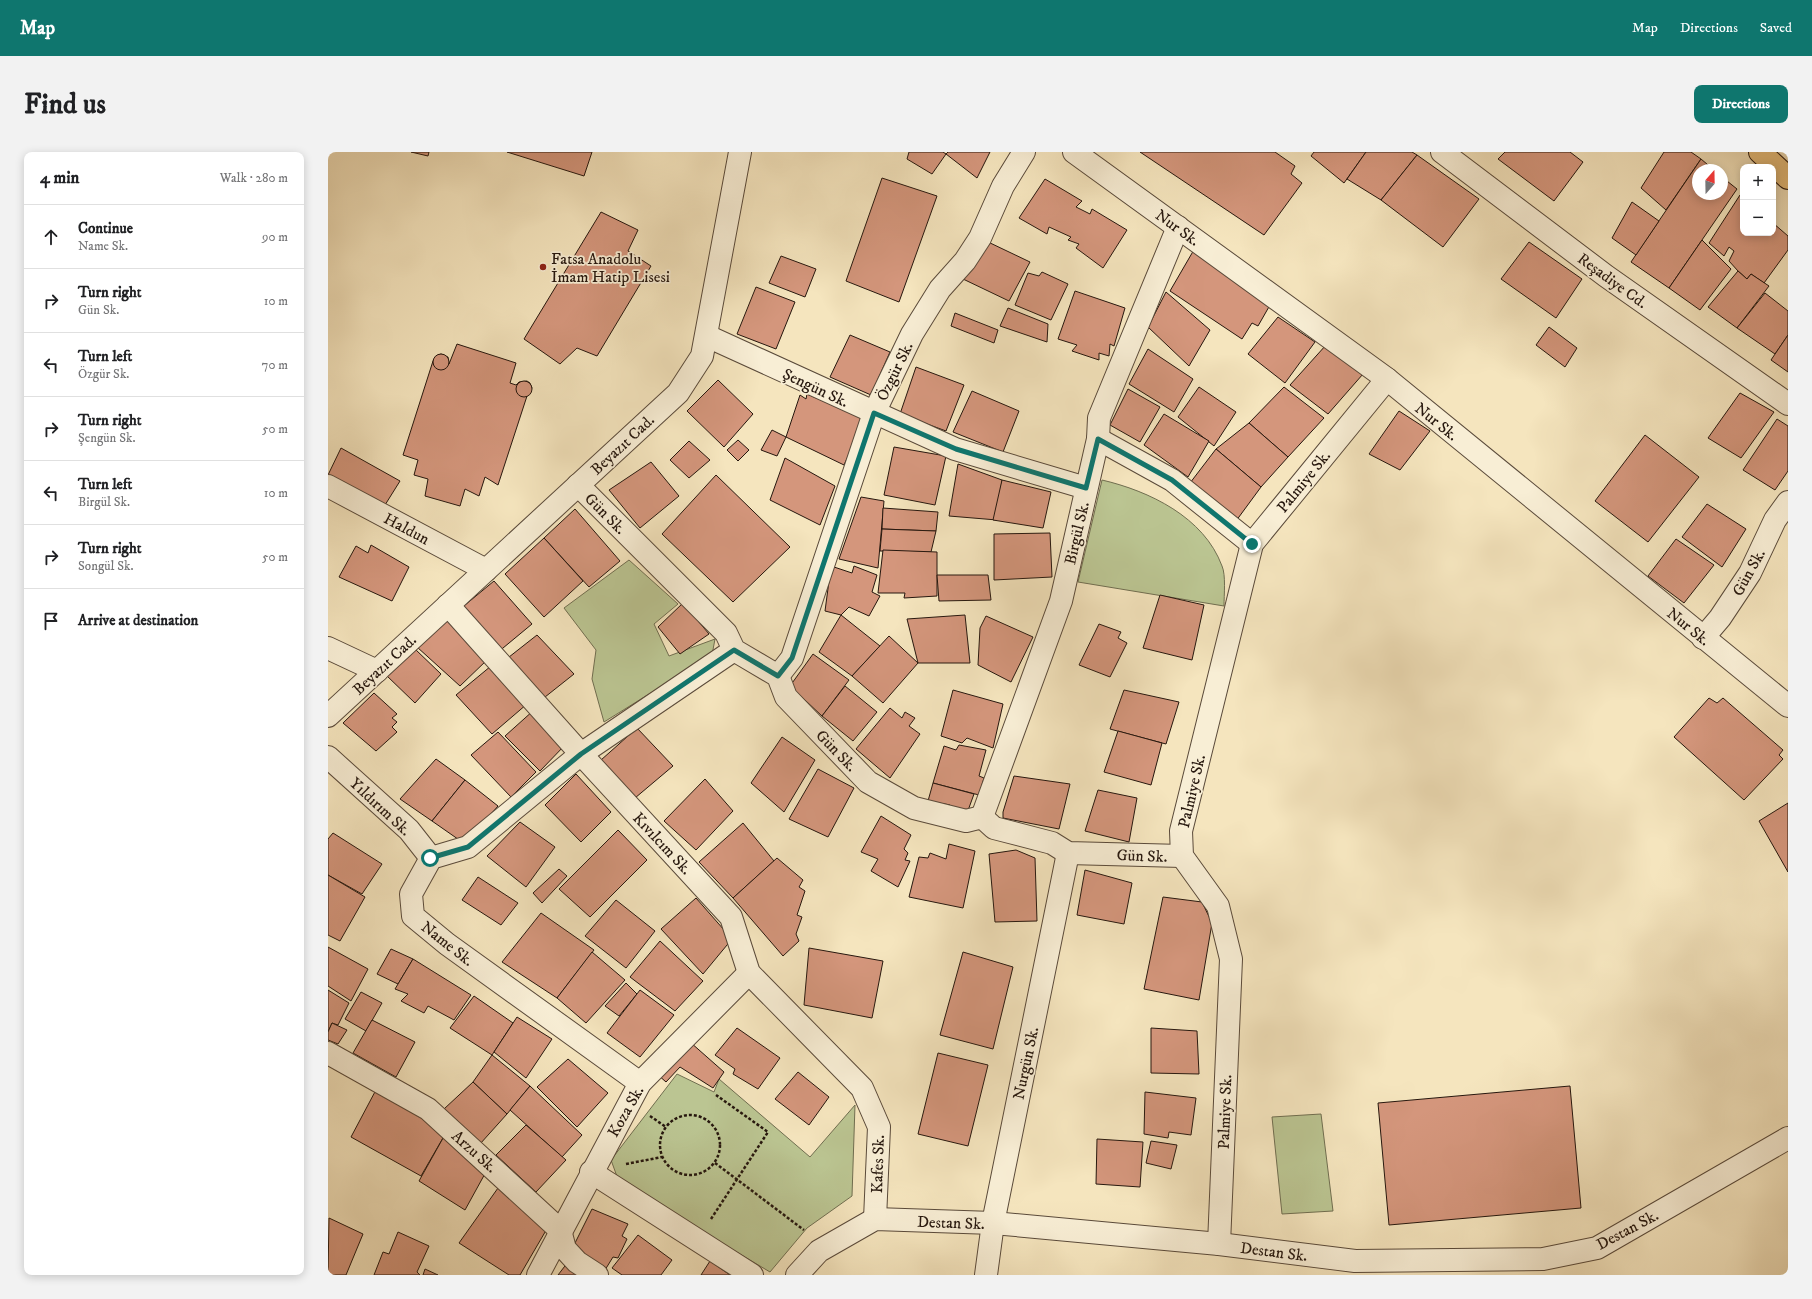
<!DOCTYPE html>
<meta charset="utf-8">
<style>
body{margin:0;font-family:"IM FELL DW Pica",serif;background:#f2f2f2;color:#202124}
.controls{position:absolute;right:12px;top:12px;display:grid;overflow:hidden;border-radius:8px;box-shadow:0 2px 10px #0003}
.controls button{width:36px;height:36px;display:grid;place-items:center;padding:0;border:0;border-bottom:1px solid #e0e0e0;background:#fff;color:#202124;font:20px sans-serif}
.compass{position:absolute;left:1364px;top:12px;width:36px;height:36px;border-radius:50%;background:#fff;box-shadow:0 2px 10px #0003;rotate:20deg}
.stop{position:absolute;width:12px;height:12px;margin:-9px;border:3px solid #0f766e;border-radius:50%;background:#fff}
.stop.end{background:#0f766e;border-color:#fff;box-shadow:0 1px 4px #0008}
.list{margin:0;padding:0;list-style:none}
h2{display:flex;justify-content:space-between;align-items:center;height:52px;margin:0;padding:0 16px;font-size:17px}
h2 small{font-size:13px;font-weight:400;color:#757577}
.list li{display:grid;grid-template-columns:26px 1fr auto;gap:12px;align-items:center;box-sizing:border-box;height:64px;padding:0 16px;border-top:1px solid #e0e0e0}
.list b{display:block;font-size:15px;white-space:nowrap}
.list p{margin:0;font-size:13px;white-space:nowrap;color:#757577}
.list em{font-size:13px;font-style:normal;color:#757577}
.icon{flex:none;width:22px;height:22px;fill:none;stroke:currentColor;stroke-width:2;stroke-linecap:round;stroke-linejoin:round}
.map{position:relative;flex:none;width:1460px;height:1123px;overflow:hidden;border-radius:8px}
header{display:flex;align-items:center;gap:24px;box-sizing:border-box;height:56px;padding:0 20px;background:#0f766e;color:#fff}
header strong{font-size:19px}
nav{display:flex;gap:22px;margin-inline-start:auto;font-size:14px}
.intro{display:flex;align-items:center;justify-content:space-between;box-sizing:border-box;height:96px;padding:0 24px}
h1{margin:0;font-size:28px}
.button{padding:10px 18px;border-radius:8px;background:#0f766e;color:#fff;font-size:14px;font-weight:700}
main{display:flex;gap:24px;padding:0 24px}
aside{flex:1;background:#fff;border-radius:8px;box-shadow:0 2px 10px #0003}
.map>svg:first-child{display:block}
.green{fill:#bbc592;stroke:#706e50}
.building{fill:#d4967c;stroke:#26170e}
.lines{fill:none;stroke-linecap:round;stroke-linejoin:round}
.street-casing{stroke:#5a4a3a;stroke-width:24}
.highway-casing{stroke:#26170e;stroke-width:24}
.path{stroke:#26170e;stroke-width:2.5;stroke-dasharray:3 2;stroke-linecap:butt}
.street{stroke:#f8eed5;stroke-width:22}
.highway{stroke:#eac27f;stroke-width:22}
.route{stroke:#0f766e;stroke-width:5}
.poi-dot{fill:#8f2418;stroke:#f8eed5;stroke-width:1.5}
.labels{text-anchor:middle;stroke-width:3.5;stroke-linejoin:round;paint-order:stroke}
.street-label{font-size:16px;fill:#26170e;stroke:#f8eed5}
.poi-label{font-size:16px;fill:#26170e;stroke:#f8eed5;text-anchor:start}
</style>
<header>
<strong>Map</strong>
<nav><a>Map</a><a>Directions</a><a>Saved</a></nav>
</header>
<div class="intro"><h1>Find us</h1><a class="button">Directions</a></div>
<main>
<aside>
<h2>4 min<small>Walk · 280 m</small></h2>
<ul class="list">
<li><svg class="icon" aria-label="ahead" viewBox="0 0 24 24"><path d="M12 20V5M6 11l6-6 6 6"/></svg><div><b>Continue</b><p>Name Sk.</p></div><em>90 m</em></li>
<li><svg class="icon" aria-label="right" viewBox="0 0 24 24"><path d="M7 20v-9h11M14 6l5 5-5 5"/></svg><div><b>Turn right</b><p>Gün Sk.</p></div><em>10 m</em></li>
<li><svg class="icon" aria-label="left" viewBox="0 0 24 24"><path d="M17 20v-9H6M10 6l-5 5 5 5"/></svg><div><b>Turn left</b><p>Özgür Sk.</p></div><em>70 m</em></li>
<li><svg class="icon" aria-label="right" viewBox="0 0 24 24"><path d="M7 20v-9h11M14 6l5 5-5 5"/></svg><div><b>Turn right</b><p>Şengün Sk.</p></div><em>50 m</em></li>
<li><svg class="icon" aria-label="left" viewBox="0 0 24 24"><path d="M17 20v-9H6M10 6l-5 5 5 5"/></svg><div><b>Turn left</b><p>Birgül Sk.</p></div><em>10 m</em></li>
<li><svg class="icon" aria-label="right" viewBox="0 0 24 24"><path d="M7 20v-9h11M14 6l5 5-5 5"/></svg><div><b>Turn right</b><p>Songül Sk.</p></div><em>50 m</em></li>
<li><svg class="icon" aria-label="arrive" viewBox="0 0 24 24"><path d="M6 21V4h12l-3 4 3 4H6"/></svg><div><b>Arrive at destination</b></div></li>
</ul>
</aside>
<div class="map">
<svg width="1460" height="1123" viewBox="0 0 1460 1123">
<rect width="100%" height="100%" fill="#f5e5be"/>
<filter id="stains"><feTurbulence type="fractalNoise" baseFrequency=".005" numOctaves="4"/><feColorMatrix values="0 0 0 0 .2 0 0 0 0 .09 0 0 0 0 .02 0 0 0 .5 -.17"/></filter>
<radialGradient id="worn" r=".72"><stop offset=".6" stop-color="#630" stop-opacity="0"/><stop offset="1" stop-color="#630" stop-opacity=".3"/></radialGradient>
<g class="green">
<path d="M774,328C821,339 876,365 894,414C898,423 896,443 896,454L750,430Z"/>
<path d="M301,408L350,452L326,472L341,504L387,487L384,503L276,570L264,527L268,498L236,456Z"/>
<path d="M349,922L386,940L391,927L482,1005L527,953L524,1044L479,1076L442,1120L291,1030L283,1008Z"/>
<path d="M993,962L1005,1059L954,1062L944,965Z"/>
</g>
<g class="building">
<path d="M83,0H101L100,4Z"/>
<path d="M179,0H264L256,24Z"/>
<path d="M581,0H615L618,2L604,22L579,7Z"/>
<path d="M620,0H662L649,26L618,2Z"/>
<path d="M812,0H947L967,14L963,22L974,31L936,83Z"/>
<path d="M986,0H1038L1016,31L983,4Z"/>
<path d="M1038,0H1084L1089,3L1053,48L1019,27Z"/>
<path d="M1177,0H1242L1255,10L1226,49L1170,7Z"/>
<path d="M1336,0H1363L1373,7L1338,58L1313,36Z"/>
<path d="M1089,3L1151,47L1115,95L1053,48Z"/>
<path d="M1373,7L1386,18H1370V42H1394V25L1409,37L1341,136L1303,110Z"/>
<path d="M554,26L609,44L571,150L518,129Z"/>
<path d="M717,27L754,49L748,55L762,62L764,57L799,78L775,116L748,96L751,92L740,88L743,85L721,75L719,82L691,66Z"/>
<path d="M1412,43L1415,46V81H1445V71L1460,84V98L1436,131L1423,122L1419,127L1410,119L1401,109L1406,99L1401,95L1396,104L1381,91Z"/>
<path d="M1304,50L1331,69L1308,103L1284,86Z"/>
<path d="M273,60L310,78L300,99L323,114L269,204L249,196L232,212L196,187Z"/>
<path d="M1374,88L1403,117L1372,158L1341,136Z"/>
<path d="M658,89L702,110L681,149L635,127Z"/>
<path d="M1201,90L1254,127L1228,166L1173,127Z"/>
<path d="M867,96L942,153L930,174L924,171L914,187L842,139Z"/>
<path d="M453,104L488,117L477,145L441,131Z"/>
<path d="M1410,119L1419,127L1423,122L1441,134L1409,176L1380,155Z"/>
<path d="M714,120L740,132L723,168L687,153L700,121L711,124Z"/>
<path d="M428,135L467,150L448,197L409,182Z"/>
<path d="M747,139L797,156L786,194L782,192L781,204L771,201V208L744,199L749,193L730,187Z"/>
<path d="M838,140L882,178L861,214L820,175Z"/>
<path d="M1437,141L1460,159V183L1447,202L1409,176Z"/>
<path d="M680,156L720,172L719,190L672,174Z"/>
<path d="M627,161L670,178L666,191L623,174Z"/>
<path d="M950,165L987,190L957,231L920,202Z"/>
<path d="M1221,175L1249,196L1237,215L1208,193Z"/>
<path d="M522,183L562,200L543,243L502,225Z"/>
<path d="M1460,183V220L1443,208Z"/>
<path d="M129,192L188,211L182,231L188,233L191,230L199,229L202,231L204,236L199,244L170,333L157,325L151,344L137,337L132,354L97,344L100,327L86,323L90,308L75,303L105,209L108,204L113,202L120,205L121,212Z"/>
<path d="M998,193L1035,222L1000,262L962,233Z"/>
<path d="M820,197L865,227L846,260L801,232Z"/>
<circle cx="113" cy="210" r="8"/>
<path d="M588,215L636,233L618,279L572,262Z"/>
<path d="M390,228L425,262L396,295L359,259Z"/>
<circle cx="196" cy="237" r="8"/>
<path d="M871,235L908,260L886,294L850,265Z"/>
<path d="M956,235L996,266L960,305L921,271Z"/>
<path d="M800,237L832,255L812,290L782,273Z"/>
<path d="M644,239L691,259L675,300L625,280Z"/>
<path d="M1412,241L1446,260L1413,306L1380,286Z"/>
<path d="M479,242L537,267L516,313L458,285L472,243L478,247Z"/>
<path d="M1071,259L1102,279L1072,318L1041,302Z"/>
<path d="M836,262L881,289L860,325L816,293Z"/>
<path d="M1449,267L1460,274V319L1447,338L1415,318Z"/>
<path d="M921,271L960,305L933,335L888,297Z"/>
<path d="M444,278L458,285L449,304L433,298Z"/>
<path d="M1317,283L1371,325L1320,390L1267,349Z"/>
<path d="M410,288L421,298L410,309L399,298Z"/>
<path d="M361,289L382,308L361,326L342,308Z"/>
<path d="M566,295L618,304L607,353L556,343Z"/>
<path d="M13,296L72,329L57,353L0,323Z"/>
<path d="M888,297L933,335L908,369L862,331Z"/>
<path d="M457,306L507,334L492,373L442,348Z"/>
<path d="M323,310L351,344L312,376L281,338Z"/>
<path d="M630,312L674,328L669,368L621,364Z"/>
<path d="M388,323L462,395L405,450L334,382Z"/>
<path d="M674,328L723,340L715,376L665,368Z"/>
<path d="M533,345L556,349L550,416L511,407Z"/>
<path d="M1379,352L1418,377L1394,415L1354,385Z"/>
<path d="M555,356L610,360L608,379L554,377Z"/>
<path d="M247,357L292,409L261,435L216,386Z"/>
<path d="M554,377L608,379L603,400L552,399Z"/>
<path d="M722,381L724,425L666,428V382Z"/>
<path d="M216,386L255,429L216,465L177,422Z"/>
<path d="M1348,387L1386,413L1356,451L1320,424Z"/>
<path d="M43,393L81,415L64,449L11,425L28,394L40,401Z"/>
<path d="M555,398L609,400V444L576,446L577,441H550Z"/>
<path d="M503,414L524,421L526,414L549,423L544,440L552,444L541,464L521,455L513,463L497,459Z"/>
<path d="M609,423H660L663,448L611,449Z"/>
<path d="M166,429L204,472L169,501L131,458Z"/>
<path d="M832,443L876,453L864,508L815,496Z"/>
<path d="M355,451L381,482L352,502L330,475Z"/>
<path d="M513,463L552,494L524,524L491,500Z"/>
<path d="M637,463L642,511H590L579,467Z"/>
<path d="M658,464L705,485L683,530L650,513L652,476Z"/>
<path d="M118,466L160,507L132,534L89,495Z"/>
<path d="M771,472L793,480L790,486L799,491L782,525L751,513Z"/>
<path d="M209,483L246,522L212,549L176,509Z"/>
<path d="M561,484L590,511L555,551L524,524Z"/>
<path d="M87,497L113,522L87,551L58,523Z"/>
<path d="M485,502L521,528L494,564L462,534Z"/>
<path d="M163,514L199,552L164,582L128,543Z"/>
<path d="M517,534L549,560L525,589L494,564Z"/>
<path d="M625,538L675,552L665,596L639,586L634,591L613,584Z"/>
<path d="M796,538L851,550L838,592L782,577Z"/>
<path d="M46,541L69,562L64,566L69,570L64,575L69,580L48,599L15,571Z"/>
<path d="M1381,546L1389,551L1395,546L1455,598L1451,603L1455,607L1416,648L1346,585Z"/>
<path d="M562,556L574,566L577,560L587,566L581,574L592,582L562,626L528,597Z"/>
<path d="M206,558L238,592L212,619L177,584Z"/>
<path d="M309,576L345,614L307,646L273,608Z"/>
<path d="M790,579L834,591L823,633L776,620Z"/>
<path d="M170,580L208,620L183,645L143,603Z"/>
<path d="M454,585L487,608L456,660L423,631Z"/>
<path d="M631,593L658,598L651,624L656,626L651,643L605,631L616,594L628,598Z"/>
<path d="M108,607L137,628L104,669L72,647Z"/>
<path d="M490,617L526,636L500,685L461,667Z"/>
<path d="M248,622L283,660L253,690L217,653Z"/>
<path d="M686,624L742,632L731,677L675,666V660Z"/>
<path d="M377,627L405,659L368,698L336,669Z"/>
<path d="M137,628L170,654L137,692L104,669Z"/>
<path d="M605,631L646,642L638,664L619,659L622,653L600,649Z"/>
<path d="M770,638L809,646L801,690L757,679Z"/>
<path d="M1460,651V720L1431,669Z"/>
<path d="M553,664L583,683L576,697L580,701L577,708L582,709L570,735L543,719L550,707L533,700Z"/>
<path d="M192,670L227,695L198,735L159,704Z"/>
<path d="M415,671L446,709L405,746L371,710Z"/>
<path d="M290,678L319,708L262,765L231,737Z"/>
<path d="M5,681L54,712L34,742L0,723V687Z"/>
<path d="M621,692L647,699L635,756L581,745L591,705L600,706L602,701L618,707Z"/>
<path d="M688,698L707,706L709,769L667,770L661,702Z"/>
<path d="M449,706L475,728L471,735L477,739L469,763L474,765L468,782L471,789L455,804L405,746Z"/>
<path d="M231,717L239,724L214,751L205,741Z"/>
<path d="M757,718L804,731L796,772L749,763Z"/>
<path d="M0,723L37,745L12,789L0,783Z"/>
<path d="M150,725L190,751L173,773L134,748Z"/>
<path d="M835,745L874,750L884,771L871,848L816,837Z"/>
<path d="M368,746L404,787L375,822L333,777Z"/>
<path d="M288,748L327,779L298,816L257,784Z"/>
<path d="M213,761L266,798L229,846L174,810Z"/>
<path d="M332,789L375,829L347,859L302,825Z"/>
<path d="M0,795L40,817L23,849L0,834Z"/>
<path d="M481,796L555,809L544,866L476,853Z"/>
<path d="M63,797L85,807L70,832L49,822Z"/>
<path d="M264,800L297,828L258,871L229,846Z"/>
<path d="M635,800L685,815L665,897L612,883Z"/>
<path d="M85,807L143,843L126,868L100,854L96,861L73,849L80,842L67,837Z"/>
<path d="M298,831L309,842L291,864L277,854Z"/>
<path d="M0,838L21,851L10,873L4,871L0,880Z"/>
<path d="M312,838L346,863L312,905L279,881Z"/>
<path d="M33,840L54,851L38,879L17,867Z"/>
<path d="M146,844L185,871L164,903L122,876Z"/>
<path d="M189,865L224,887L198,926L166,900Z"/>
<path d="M44,868L87,890L68,925L25,901Z"/>
<path d="M4,871L19,878L10,892L0,888V880Z"/>
<path d="M409,876L452,906L430,937L405,922L407,917L387,903Z"/>
<path d="M823,876L869,879L871,922L823,921Z"/>
<path d="M362,890L396,920L385,936L352,915L338,930L329,922Z"/>
<path d="M610,901L660,913L640,994L590,982Z"/>
<path d="M164,903L202,934L179,962L145,930Z"/>
<path d="M240,907L280,941L249,975L209,935Z"/>
<path d="M470,920L501,945L481,973L447,947Z"/>
<path d="M145,930L179,962L152,992L116,957Z"/>
<path d="M202,934L254,983L234,1005L182,958Z"/>
<path d="M1242,934L1253,1056L1061,1073L1050,951Z"/>
<path d="M49,936L119,979L93,1024L23,985Z"/>
<path d="M817,940L868,946L863,983L841,980L840,986L816,982Z"/>
<path d="M198,973L238,1008L208,1040L168,1003Z"/>
<path d="M119,979L159,1018L137,1058L91,1029Z"/>
<path d="M769,987L815,990L812,1035L768,1032Z"/>
<path d="M823,989L849,993L843,1017L818,1011Z"/>
<path d="M170,1036L220,1075L192,1123H181L131,1091Z"/>
<path d="M264,1057L300,1072L294,1084L299,1087L290,1106L285,1105L277,1118L243,1099Z"/>
<path d="M1,1066L35,1082L18,1123H0Z"/>
<path d="M70,1080L101,1094L89,1120L92,1123H46L55,1100L61,1102Z"/>
<path d="M310,1083L344,1108L333,1123H294L284,1116Z"/>
<path d="M382,1109L402,1123H373Z"/>
<path d="M240,1110L256,1123H230Z"/>
<path d="M97,1117L110,1123H95Z"/>
</g>
<g class="lines">
<g class="street-casing">
<g id="street">
<path d="M746,0L1059,227L1460,554"/>
<path d="M1114,0L1278,124L1460,252"/>
<path d="M379,184L627,297L758,336"/>
<path d="M770,287L844,328L924,392"/>
<path d="M250,333L398,481L406,498L450,524L458,545L540,630L586,656L638,669L654,665L666,676L724,691L740,701L854,704"/>
<path d="M0,334L158,418"/>
<path d="M120,453L253,602L403,765L421,821L534,936L551,975L547,1067"/>
<path d="M1375,486L1392,466L1422,421L1447,368L1460,350"/>
<path d="M0,496L49,519"/>
<path d="M450,524L464,506L546,261L584,182L612,137L637,109L652,86L675,34L696,0"/>
<path d="M0,564L350,241L374,204L412,0"/>
<path d="M0,605L81,678L103,706"/>
<path d="M654,665L733,449L770,287L771,266L850,75"/>
<path d="M0,901L100,957L232,1078L237,1097L249,1110L269,1123"/>
<path d="M312,931L119,792L85,764L83,742L103,706L140,695L253,602L406,498"/>
<path d="M263,1020L424,1123"/>
<path d="M891,1092L903,807L890,754L854,704L853,679L924,392L1059,227"/>
<path d="M210,1123L312,931L421,821"/>
<path d="M469,1123L491,1099L547,1067L665,1071L891,1092L1027,1109L1215,1107L1269,1096L1460,986"/>
<path d="M658,1123L665,1071L740,701"/>
</g>
</g>
<g class="highway-casing">
<path id="highway" d="M1432,0L1460,26"/>
</g>
<g class="path">
<circle cx="362" cy="993" r="30"/>
<path d="M322,964L338,975"/>
<path d="M387,1011L476,1078"/>
<path d="M298,1012L334,1005"/>
<path d="M383,1067L440,980L388,943"/>
</g>
<use href="#street" class="street"/>
<use href="#highway" class="highway"/>
</g>
<g class="lines">
<path class="route" d="M102,706L140,695L253,602L406,498L450,524L464,506L546,261L628,297L758,336L770,287L844,328L924,392"/>
</g>
<circle class="poi-dot" cx="215" cy="115" r="4"/>
<g class="labels">
<g class="street-label">
<text transform="translate(850 75) rotate(36)" y="6">Nur Sk.</text>
<text transform="translate(1285 128) rotate(36)" y="6">Reşadiye Cd.</text>
<text transform="translate(566 219) rotate(-64)" y="6">Özgür Sk.</text>
<text transform="translate(488 235) rotate(25)" y="6">Şengün Sk.</text>
<text transform="translate(1109 269) rotate(39)" y="6">Nur Sk.</text>
<text transform="translate(294 292) rotate(-43)" y="6">Beyazıt Cad.</text>
<text transform="translate(975 329) rotate(-51)" y="6">Palmiye Sk.</text>
<text transform="translate(278 361) rotate(45)" y="6">Gün Sk.</text>
<text transform="translate(79 376) rotate(28)" y="6">Haldun</text>
<text transform="translate(748 381) rotate(-77)" y="6">Birgül Sk.</text>
<text transform="translate(1420 420) rotate(-61)" y="6">Gün Sk.</text>
<text transform="translate(1361 474) rotate(39)" y="6">Nur Sk.</text>
<text transform="translate(56 512) rotate(-43)" y="6">Beyazıt Cad.</text>
<text transform="translate(509 598) rotate(46)" y="6">Gün Sk.</text>
<text transform="translate(863 639) rotate(-77)" y="6">Palmiye Sk.</text>
<text transform="translate(53 654) rotate(43)" y="6">Yıldırım Sk.</text>
<text transform="translate(335 691) rotate(47)" y="6">Kıvılcım Sk.</text>
<text transform="translate(814 703) rotate(2)" y="6">Gün Sk.</text>
<text transform="translate(120 791) rotate(38)" y="6">Name Sk.</text>
<text transform="translate(697 911) rotate(-78)" y="6">Nurgün Sk.</text>
<text transform="translate(297 959) rotate(-60)" y="6">Koza Sk.</text>
<text transform="translate(896 960) rotate(-88)" y="6">Palmiye Sk.</text>
<text transform="translate(147 999) rotate(42)" y="6">Arzu Sk.</text>
<text transform="translate(549 1012) rotate(-88)" y="6">Kafes Sk.</text>
<text transform="translate(623 1070) rotate(2)" y="6">Destan Sk.</text>
<text transform="translate(1299 1077) rotate(-28)" y="6">Destan Sk.</text>
<text transform="translate(946 1099) rotate(7)" y="6">Destan Sk.</text>
</g>
<g class="poi-label">
<text x="223" y="112">Fatsa Anadolu<tspan x="223" dy="18">İmam Hatip Lisesi</tspan></text>
</g>
</g>
<rect width="100%" height="100%" filter="url(#stains)"/>
<rect width="100%" height="100%" fill="url(#worn)"/>
</svg>
<div class="controls">
<button>+</button>
<button>−</button>
</div>
<svg class="compass" viewBox="-18 -18 36 36"><path d="M0-13l5 13h-10z" fill="#e53935"/><path d="M0 13l5-13h-10z" fill="#757577"/></svg>
<div class="stop" style="left:102px;top:706px"></div>
<div class="stop end" style="left:924px;top:392px"></div>
</div>
</main>
